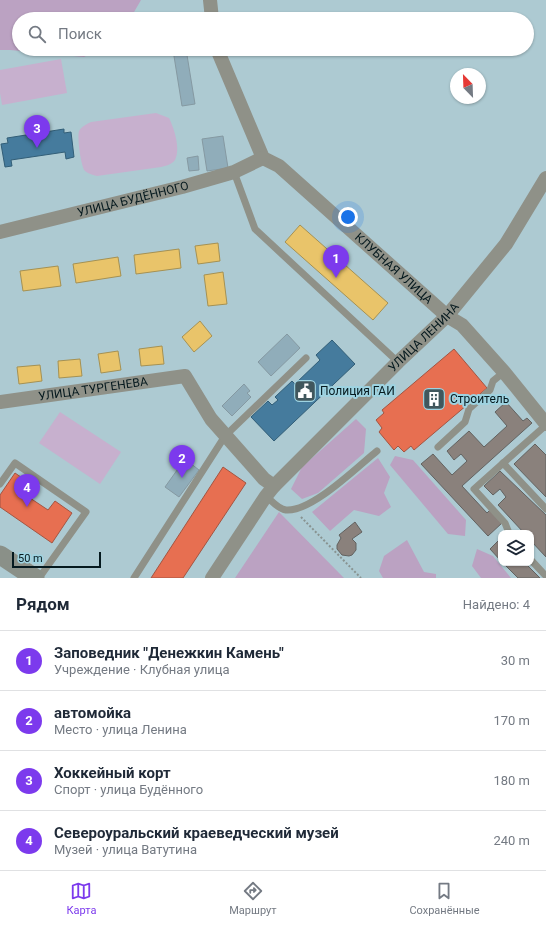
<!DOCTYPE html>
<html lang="ru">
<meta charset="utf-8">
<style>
body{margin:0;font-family:Roboto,sans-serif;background:#f6f6f7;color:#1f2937}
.controls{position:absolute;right:12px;bottom:12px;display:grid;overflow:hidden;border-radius:8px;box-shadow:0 1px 3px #0004}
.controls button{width:36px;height:36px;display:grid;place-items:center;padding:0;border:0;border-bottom:1px solid #e0e1e3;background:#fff;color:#1f2937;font:20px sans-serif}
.compass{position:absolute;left:450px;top:68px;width:36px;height:36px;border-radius:50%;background:#fff;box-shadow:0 1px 3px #0004;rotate:337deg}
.scale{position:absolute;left:12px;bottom:10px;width:89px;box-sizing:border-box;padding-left:4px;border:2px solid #05191e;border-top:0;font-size:11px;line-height:14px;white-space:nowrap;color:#05191e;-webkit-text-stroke:3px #9ed3e1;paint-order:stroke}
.you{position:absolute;left:348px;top:217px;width:14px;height:14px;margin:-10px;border:3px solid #fff;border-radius:50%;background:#1a73e8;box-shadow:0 0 0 6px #1a73e833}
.badge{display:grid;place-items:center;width:26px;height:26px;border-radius:50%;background:#7c3aed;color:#fff;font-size:13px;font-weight:700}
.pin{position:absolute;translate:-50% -33px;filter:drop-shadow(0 1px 2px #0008)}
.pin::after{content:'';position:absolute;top:21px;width:14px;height:12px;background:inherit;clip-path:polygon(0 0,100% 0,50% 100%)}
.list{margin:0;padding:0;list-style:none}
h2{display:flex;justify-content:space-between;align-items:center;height:52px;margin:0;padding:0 16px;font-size:17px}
h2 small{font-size:13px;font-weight:400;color:#747a83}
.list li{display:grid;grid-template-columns:26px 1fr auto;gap:12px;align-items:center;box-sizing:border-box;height:60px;padding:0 16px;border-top:1px solid #e0e1e3}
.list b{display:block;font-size:15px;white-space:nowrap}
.list p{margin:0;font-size:13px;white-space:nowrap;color:#747a83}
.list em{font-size:13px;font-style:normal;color:#747a83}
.icon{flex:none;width:22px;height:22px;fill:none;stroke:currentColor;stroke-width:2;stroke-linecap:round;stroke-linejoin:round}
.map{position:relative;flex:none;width:546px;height:578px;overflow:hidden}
.search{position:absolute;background:#fff;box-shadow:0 1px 3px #0004;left:12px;right:12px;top:12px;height:44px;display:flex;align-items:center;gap:10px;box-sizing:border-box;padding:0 14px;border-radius:22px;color:#747a83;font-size:15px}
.sheet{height:292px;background:#fff}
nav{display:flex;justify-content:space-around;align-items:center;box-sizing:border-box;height:56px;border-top:1px solid #e0e1e3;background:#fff;font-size:11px;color:#747a83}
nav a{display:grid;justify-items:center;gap:2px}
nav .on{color:#7c3aed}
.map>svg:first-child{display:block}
.green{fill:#c7b0ce}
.forest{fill:#bba2c2}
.homes{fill:#e9c46a;stroke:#a59153}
.shops{fill:#e76f51;stroke:#a35542}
.public{fill:#457b9d;stroke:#325e77}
.industry{fill:#8a817c;stroke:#626260}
.building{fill:#90adba;stroke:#8599a2}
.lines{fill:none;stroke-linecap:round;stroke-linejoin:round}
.path{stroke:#889391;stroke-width:2;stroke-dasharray:2 2;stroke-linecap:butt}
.lane{stroke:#8f9188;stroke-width:7}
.street{stroke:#8f9188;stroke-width:14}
.secondary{stroke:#8a9088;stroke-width:19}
.labels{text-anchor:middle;stroke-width:4;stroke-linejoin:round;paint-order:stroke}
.street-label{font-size:12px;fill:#05191e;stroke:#9ed3e1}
.poi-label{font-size:12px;fill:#05191e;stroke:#9ed3e1;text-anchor:start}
</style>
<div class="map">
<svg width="546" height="578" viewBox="0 0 546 578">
<rect width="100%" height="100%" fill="#adcad2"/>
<g class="green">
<path d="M61,59L67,93L2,105L0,93V70Z"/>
<path d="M156,113L169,118C174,128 181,149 175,160C172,164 166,166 161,167L97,176C93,175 89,174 85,171C81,167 77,137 79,131C82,126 87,124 91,122Z"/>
<path d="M60,412L121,452L100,484L39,443Z"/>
</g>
<g class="forest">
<path d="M0,0H141L130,19H19V49H98L84,57L10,50H0Z"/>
<path d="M356,419L366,429L364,453L318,493L302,499L291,489L302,467Z"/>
<path d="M395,456L413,460L466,520L465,536L448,534L390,465Z"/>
<path d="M378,458L390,477L384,493L391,507L379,516L354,510L330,531L312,512Z"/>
<path d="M279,512L344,578H235Z"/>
<path d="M407,540L424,572L436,574V578H383L379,571L384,556Z"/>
<path d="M477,549L493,556L511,578H481L472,566Z"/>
</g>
<g class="homes">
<path d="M300,225L388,303L373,320L285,242Z"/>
<path d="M218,243L220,261L198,264L195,246Z"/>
<path d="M179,249L181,268L136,274L134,255Z"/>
<path d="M118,257L121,276L76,283L73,264Z"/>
<path d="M58,266L61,286L23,291L20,271Z"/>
<path d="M223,272L227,304L208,306L204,275Z"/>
<path d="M200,321L212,336L194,352L182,337Z"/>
<path d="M162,346L164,364L141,366L139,349Z"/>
<path d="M118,351L121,370L101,373L98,354Z"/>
<path d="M80,359L82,376L59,378L58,361Z"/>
<path d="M40,365L42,381L19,384L17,367Z"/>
</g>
<g class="shops">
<path d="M454,349L487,388L414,450L411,446L404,452L398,446L394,450L379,432L382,428L376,420L384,413L382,410Z"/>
<path d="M223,467L246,483L183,578H151Z"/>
<path d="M15,473L34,486L27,496L48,510L55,501L72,513L52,543L0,507V495Z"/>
</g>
<g class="public">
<path d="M64,129V133L71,132L74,157L66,159L65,152L11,160L12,166L5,167L1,144L8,143L7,138Z"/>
<path d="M332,340L355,364L274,441L251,417L268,401L272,405L278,400L275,397L292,381L295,384L320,360L316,355Z"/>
</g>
<g class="industry">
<path d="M506,402L523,421L527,418L532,423L462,486L487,513L490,510L502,523L488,536L421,464L433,454L452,475L467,461L461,454L454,460L447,451L469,431L484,447L507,426L495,412Z"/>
<path d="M535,444L546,455V497L514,464Z"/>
<path d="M500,471L546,515V557L531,541V533H524L498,505L506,497L500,489L493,495L484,486Z"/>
<path d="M355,522L362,532L352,539L356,543V550L352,555L349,556L342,555L337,549V545L341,538L339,535Z"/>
<path d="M501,538V561L490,549Z"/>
<path d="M503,563H525L540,578H518Z"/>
</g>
<g class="building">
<path d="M186,49L195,104L182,106L173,50Z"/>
<path d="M223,136L228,168L207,171L202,139Z"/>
<path d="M198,156L199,170L189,171L187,158Z"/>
<path d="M287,334L300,348L271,376L258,362Z"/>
<path d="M244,384L250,391L247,393L251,397L232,416L222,406Z"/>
<path d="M185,459L199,470L179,497L165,487Z"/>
</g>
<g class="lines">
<path class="path" d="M301,517L361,578"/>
<g class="lane">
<path d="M234,172L255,229L398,362"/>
<path d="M438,447L465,422L469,409L490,390L493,381L504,372"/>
<path d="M503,463L546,509"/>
<path d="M0,484L15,463L86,512L39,578"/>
<path d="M266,496C272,501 278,509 286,510C312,512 357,467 377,451"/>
<path d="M509,533L505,523L474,489L546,425"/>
<path d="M531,560L546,576"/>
<path d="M134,578L225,436L306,358"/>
</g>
<g class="street">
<path d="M210,0L212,19"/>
<path id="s1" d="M217,49L263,158L279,166L447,316L462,325L504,372L546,424"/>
<path id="s2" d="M0,232L182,187L234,172L263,158"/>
<path id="s3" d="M0,402L185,376L211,419L264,479L274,486"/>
<path id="s4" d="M212,578L266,496L274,486L398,362L447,316L506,244L546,178"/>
</g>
<path class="secondary" d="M0,555L35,578"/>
</g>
<defs>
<g id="civic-square" transform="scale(1.15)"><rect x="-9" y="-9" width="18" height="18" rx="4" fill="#40575d" stroke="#9ed3e1"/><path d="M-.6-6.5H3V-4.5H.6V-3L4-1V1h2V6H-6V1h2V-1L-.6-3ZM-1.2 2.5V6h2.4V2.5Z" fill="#fff"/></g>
<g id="building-square" transform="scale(1.15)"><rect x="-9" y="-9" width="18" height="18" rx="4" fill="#40575d" stroke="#9ed3e1"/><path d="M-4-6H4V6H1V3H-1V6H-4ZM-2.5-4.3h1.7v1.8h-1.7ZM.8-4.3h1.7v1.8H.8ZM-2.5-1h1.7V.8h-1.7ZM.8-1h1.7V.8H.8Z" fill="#fff"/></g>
</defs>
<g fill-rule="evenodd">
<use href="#civic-square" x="305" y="391"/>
<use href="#building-square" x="434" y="399"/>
</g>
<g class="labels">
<g class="street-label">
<text dy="4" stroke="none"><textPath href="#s2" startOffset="137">УЛИЦА БУДЁННОГО</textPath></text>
<text dy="4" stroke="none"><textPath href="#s1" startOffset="290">КЛУБНАЯ УЛИЦА</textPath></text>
<text dy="4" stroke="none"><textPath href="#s4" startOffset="322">УЛИЦА ЛЕНИНА</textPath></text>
<text dy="4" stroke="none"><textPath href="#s3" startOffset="94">УЛИЦА ТУРГЕНЕВА</textPath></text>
</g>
<g class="poi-label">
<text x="320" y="395">Полиция ГАИ</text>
<text x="450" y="403">Строитель</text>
</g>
</g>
</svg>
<div class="controls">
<button><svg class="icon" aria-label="layers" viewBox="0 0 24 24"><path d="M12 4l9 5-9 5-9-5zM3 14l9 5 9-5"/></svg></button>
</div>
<svg class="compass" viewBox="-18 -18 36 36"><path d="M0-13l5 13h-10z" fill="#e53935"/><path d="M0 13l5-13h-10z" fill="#747a83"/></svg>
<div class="scale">50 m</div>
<div class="you"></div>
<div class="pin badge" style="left:336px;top:278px">1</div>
<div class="pin badge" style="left:182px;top:478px">2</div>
<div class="pin badge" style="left:37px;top:148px">3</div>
<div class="pin badge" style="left:27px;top:507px">4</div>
<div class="search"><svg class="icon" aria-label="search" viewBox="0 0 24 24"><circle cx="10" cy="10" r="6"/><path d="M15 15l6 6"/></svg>Поиск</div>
</div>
<section class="sheet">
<h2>Рядом<small>Найдено: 4</small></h2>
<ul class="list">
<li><span class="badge">1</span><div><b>Заповедник &quot;Денежкин Камень&quot;</b><p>Учреждение · Клубная улица</p></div><em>30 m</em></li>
<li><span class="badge">2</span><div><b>автомойка</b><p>Место · улица Ленина</p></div><em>170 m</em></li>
<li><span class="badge">3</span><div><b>Хоккейный корт</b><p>Спорт · улица Будённого</p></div><em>180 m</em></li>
<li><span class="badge">4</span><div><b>Североуральский краеведческий музей</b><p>Музей · улица Ватутина</p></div><em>240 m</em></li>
</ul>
</section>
<nav>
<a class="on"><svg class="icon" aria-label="map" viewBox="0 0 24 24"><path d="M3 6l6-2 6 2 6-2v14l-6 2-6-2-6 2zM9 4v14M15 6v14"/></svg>Карта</a>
<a><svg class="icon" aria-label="directions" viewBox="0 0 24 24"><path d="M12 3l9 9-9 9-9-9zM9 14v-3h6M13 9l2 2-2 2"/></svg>Маршрут</a>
<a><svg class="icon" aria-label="saved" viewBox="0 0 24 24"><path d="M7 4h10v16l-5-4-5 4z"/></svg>Сохранённые</a>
</nav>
